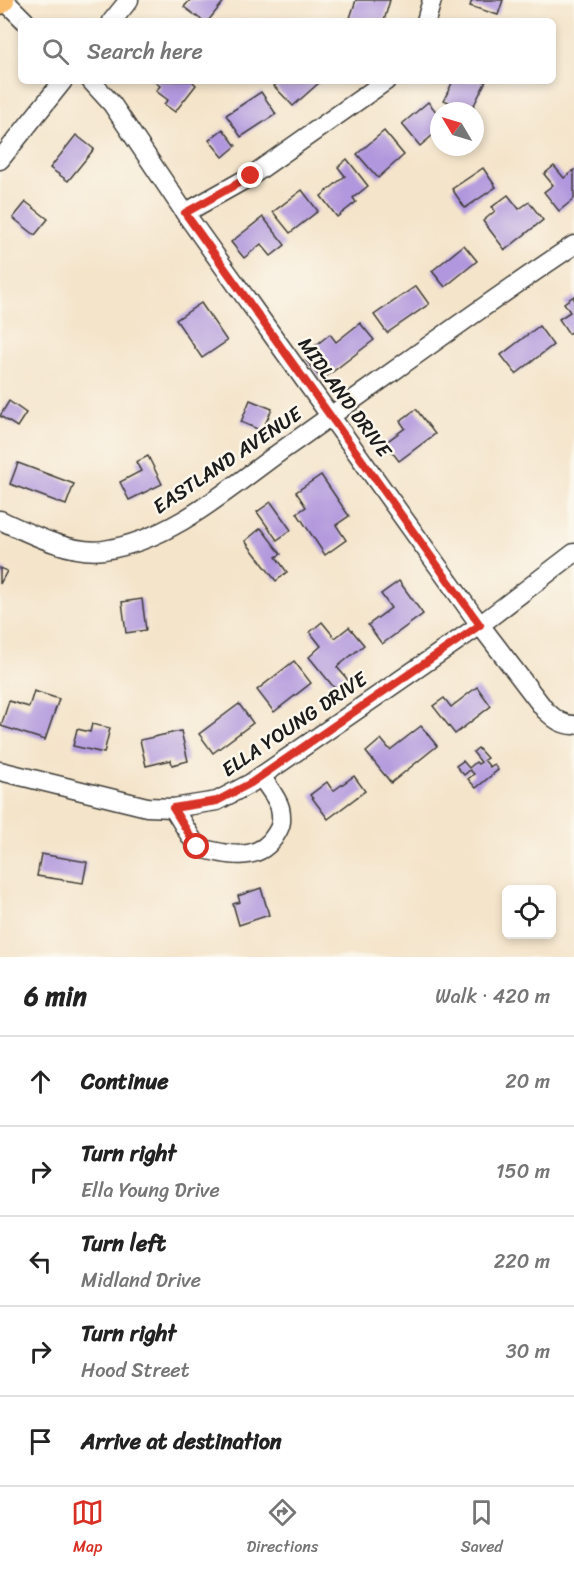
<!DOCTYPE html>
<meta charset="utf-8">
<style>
body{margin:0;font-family:Sriracha,sans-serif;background:#f6f6f6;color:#222}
.controls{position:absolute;right:18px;bottom:18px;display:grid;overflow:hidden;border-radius:9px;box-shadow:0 3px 9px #0003}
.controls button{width:54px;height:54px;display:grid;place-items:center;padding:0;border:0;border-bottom:2px solid #e0e0e0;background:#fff;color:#222;font:30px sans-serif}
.compass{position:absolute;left:430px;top:102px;width:54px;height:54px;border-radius:50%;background:#fff;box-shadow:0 3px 9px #0003;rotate:308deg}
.stop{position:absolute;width:18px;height:18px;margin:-14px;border:4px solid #d93025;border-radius:50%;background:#fff}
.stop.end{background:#d93025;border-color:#fff;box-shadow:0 2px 6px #0008}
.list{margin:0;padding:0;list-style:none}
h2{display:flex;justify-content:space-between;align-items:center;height:78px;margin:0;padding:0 24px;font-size:26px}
h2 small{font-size:20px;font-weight:400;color:#767676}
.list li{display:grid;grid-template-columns:39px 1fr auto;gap:18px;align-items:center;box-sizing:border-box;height:90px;padding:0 24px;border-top:2px solid #e0e0e0}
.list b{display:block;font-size:22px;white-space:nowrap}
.list p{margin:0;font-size:20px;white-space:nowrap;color:#767676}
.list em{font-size:20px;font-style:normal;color:#767676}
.icon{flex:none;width:33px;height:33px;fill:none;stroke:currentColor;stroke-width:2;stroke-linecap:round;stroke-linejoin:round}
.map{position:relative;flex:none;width:574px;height:957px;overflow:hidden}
.search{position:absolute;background:#fff;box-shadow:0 3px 9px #0003;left:18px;right:18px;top:18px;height:66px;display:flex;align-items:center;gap:15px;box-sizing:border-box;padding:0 21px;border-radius:9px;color:#767676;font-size:22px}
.sheet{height:528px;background:#fff}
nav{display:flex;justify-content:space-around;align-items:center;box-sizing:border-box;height:84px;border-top:2px solid #e0e0e0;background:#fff;font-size:16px;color:#767676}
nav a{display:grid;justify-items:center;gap:3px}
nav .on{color:#d93025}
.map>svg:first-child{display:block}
.building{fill:#b197dd}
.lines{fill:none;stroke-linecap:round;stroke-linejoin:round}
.minor-casing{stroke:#3c3a36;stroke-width:21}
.major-casing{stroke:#3c3a36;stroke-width:27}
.minor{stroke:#fff;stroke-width:18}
.major{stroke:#fbbe6e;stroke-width:24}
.route{stroke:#d93025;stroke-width:8}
.labels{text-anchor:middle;stroke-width:5;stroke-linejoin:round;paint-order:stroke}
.street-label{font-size:20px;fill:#1c1c1c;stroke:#fbf7ec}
</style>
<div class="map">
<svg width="574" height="957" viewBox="0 0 574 957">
<rect width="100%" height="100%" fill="#fbf7ec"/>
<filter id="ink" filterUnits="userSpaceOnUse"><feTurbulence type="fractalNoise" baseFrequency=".0167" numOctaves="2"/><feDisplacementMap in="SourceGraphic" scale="12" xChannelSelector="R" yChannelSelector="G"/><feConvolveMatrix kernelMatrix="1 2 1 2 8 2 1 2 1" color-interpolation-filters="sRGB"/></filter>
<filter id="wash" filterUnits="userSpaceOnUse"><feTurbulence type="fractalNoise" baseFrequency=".008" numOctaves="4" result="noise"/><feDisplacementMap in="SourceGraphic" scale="24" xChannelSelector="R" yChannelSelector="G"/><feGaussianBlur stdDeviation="1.35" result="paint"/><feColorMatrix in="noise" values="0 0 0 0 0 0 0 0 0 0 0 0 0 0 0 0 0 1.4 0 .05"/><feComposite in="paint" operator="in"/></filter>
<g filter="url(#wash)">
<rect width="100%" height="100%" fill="#f4e4ca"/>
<g id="blocks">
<g class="building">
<path d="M190,0H225L208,21H203L184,7Z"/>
<path d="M356,0H390L384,21H349Z"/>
<path d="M472,0H503L498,15L470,6Z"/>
<path d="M154,81H192L196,85L175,112L164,104L168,100L156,91L160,86Z"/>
<path d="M280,81H321L293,106L274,86Z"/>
<path d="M453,81H486L471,111H467L444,100Z"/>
<path d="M261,92L276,114L241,137L226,115Z"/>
<path d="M428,102L439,115V130L420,146L402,124Z"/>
<path d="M223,129L236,146L223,157L209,140Z"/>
<path d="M384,131L404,155L378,178L357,154Z"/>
<path d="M76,135L94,149L68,181L50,168Z"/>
<path d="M347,159L368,186L353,198L356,202L337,217L321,196L345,176L338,167Z"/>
<path d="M554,166L564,178L574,170V199L559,211L544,192L553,185L544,174Z"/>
<path d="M483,168L496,187L465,208L452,189Z"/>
<path d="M302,190L318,211L290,233L273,212Z"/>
<path d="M508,195L519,209L529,202L543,220L505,250L483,221L495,211L492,207Z"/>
<path d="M26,202L48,219L35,235L13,218Z"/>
<path d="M263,217L285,245L271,256L261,244L244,258L231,242Z"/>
<path d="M464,245L477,261L445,287L432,271Z"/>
<path d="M416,286L429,304L387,333L374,315Z"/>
<path d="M574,296V330L569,334L559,319L570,312L564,303Z"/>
<path d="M201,303L227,341L202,358L176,320Z"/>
<path d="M360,323L374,340L322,380L306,360L319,351L315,346L330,334L336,342Z"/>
<path d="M539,326L553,345L516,374L501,355Z"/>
<path d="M250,400L272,409L262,431L241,422Z"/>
<path d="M9,401L26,413L17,427L0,416Z"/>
<path d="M416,409L435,434L399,461L385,443L405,428L400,421Z"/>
<path d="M148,456L162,484L129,500L120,482L141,471L136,462Z"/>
<path d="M18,463L74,484L66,505L10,484Z"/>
<path d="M321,475L349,516L336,525L346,540L325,555L297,513L306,507L296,492Z"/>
<path d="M271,502L291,530L277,540L257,512Z"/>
<path d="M261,528L281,554L276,557L287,572L276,581L245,541Z"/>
<path d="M0,568L7,571L0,584Z"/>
<path d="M399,581L423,614L382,644L368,625L391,608L381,594Z"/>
<path d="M142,599L146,630L126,633L122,602Z"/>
<path d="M322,622L335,638L349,627L364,645L337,667L348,680L336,690L309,657L321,646L310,632Z"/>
<path d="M294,661L311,683L274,712L257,690Z"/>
<path d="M477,687L491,706L455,734L433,706L444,698L451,707Z"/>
<path d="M34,691L59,699L45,740L1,726L9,701L29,707Z"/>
<path d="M239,704L253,723L213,753L199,734Z"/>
<path d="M92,724L110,728L104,753L73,746L77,729L90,732Z"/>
<path d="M421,726L437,746L391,783L366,752L381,739L390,750Z"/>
<path d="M181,731L188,761L172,765L171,760L146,766L140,740Z"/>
<path d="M478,748L487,758L484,760L490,767L494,764L498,770L476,788L468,779L474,774L470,770L464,775L456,766L463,761L469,768L476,762L478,764L481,762L473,752Z"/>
<path d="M354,776L365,791L328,819L310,795L327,782L333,791Z"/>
<path d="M41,854L87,862L83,883L37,876Z"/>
<path d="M261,888L269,915L239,925L233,904L240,902L238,896Z"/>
</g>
</g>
</g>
<g filter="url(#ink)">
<use href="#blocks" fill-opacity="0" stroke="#3c3a36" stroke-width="1.5"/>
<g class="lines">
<g class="minor-casing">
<g id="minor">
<path d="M4,0L25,21"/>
<path d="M112,21L129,0"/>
<path d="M426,21L432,0"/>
<path d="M91,81L112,104L185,213L480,625L545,710C555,719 561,725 574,725"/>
<path d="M0,160L63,81"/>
<path d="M185,213L251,176L386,81"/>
<path d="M0,520C28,533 72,555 104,550C173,540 229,488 284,449C381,381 476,310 574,245"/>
<path d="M0,771L147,807L173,808L217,801L251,783L480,625L574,553"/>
<path d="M173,808L197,847C225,855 259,864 276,834C282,825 282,819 280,808C277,797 267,786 261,776"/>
</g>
</g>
<g class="major-casing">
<path id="major" d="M0,2L2,0"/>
</g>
<use href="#minor" class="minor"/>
<use href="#major" class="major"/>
</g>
</g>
<g class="lines" filter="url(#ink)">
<path class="route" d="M197,847L173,808L217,801L251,783L480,625L185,213L251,176"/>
</g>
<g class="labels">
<g class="street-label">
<text transform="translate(345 397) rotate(54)" y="7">MIDLAND DRIVE</text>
<text transform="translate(227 460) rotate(-34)" y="7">EASTLAND AVENUE</text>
<text transform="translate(294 724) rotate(-34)" y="7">ELLA YOUNG DRIVE</text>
</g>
</g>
</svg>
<div class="controls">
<button><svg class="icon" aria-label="locate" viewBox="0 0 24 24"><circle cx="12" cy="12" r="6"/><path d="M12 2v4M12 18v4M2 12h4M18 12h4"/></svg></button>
</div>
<svg class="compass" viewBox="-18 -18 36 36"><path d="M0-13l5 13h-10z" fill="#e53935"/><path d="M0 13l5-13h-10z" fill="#767676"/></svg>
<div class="stop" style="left:197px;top:847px"></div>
<div class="stop end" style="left:251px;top:176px"></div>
<div class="search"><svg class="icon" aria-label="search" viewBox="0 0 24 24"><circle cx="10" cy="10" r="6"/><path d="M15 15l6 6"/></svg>Search here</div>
</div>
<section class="sheet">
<h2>6 min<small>Walk · 420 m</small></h2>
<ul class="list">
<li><svg class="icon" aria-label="ahead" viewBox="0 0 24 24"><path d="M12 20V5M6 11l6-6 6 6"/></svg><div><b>Continue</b></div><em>20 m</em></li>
<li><svg class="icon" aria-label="right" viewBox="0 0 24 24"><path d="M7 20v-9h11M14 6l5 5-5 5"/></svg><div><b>Turn right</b><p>Ella Young Drive</p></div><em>150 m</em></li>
<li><svg class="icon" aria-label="left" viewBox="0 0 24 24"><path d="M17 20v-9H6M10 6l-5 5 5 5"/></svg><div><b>Turn left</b><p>Midland Drive</p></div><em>220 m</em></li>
<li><svg class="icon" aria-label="right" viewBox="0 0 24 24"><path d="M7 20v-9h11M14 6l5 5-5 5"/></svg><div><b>Turn right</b><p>Hood Street</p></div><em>30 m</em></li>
<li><svg class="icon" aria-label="arrive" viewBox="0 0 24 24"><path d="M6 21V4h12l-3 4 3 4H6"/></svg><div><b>Arrive at destination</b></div></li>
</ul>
</section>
<nav>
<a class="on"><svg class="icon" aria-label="map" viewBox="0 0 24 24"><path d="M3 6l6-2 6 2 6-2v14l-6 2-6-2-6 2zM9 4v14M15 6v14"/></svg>Map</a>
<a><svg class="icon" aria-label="directions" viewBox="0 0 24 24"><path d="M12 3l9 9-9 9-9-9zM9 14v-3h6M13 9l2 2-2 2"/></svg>Directions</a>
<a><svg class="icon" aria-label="saved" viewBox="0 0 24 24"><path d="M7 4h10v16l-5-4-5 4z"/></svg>Saved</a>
</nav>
